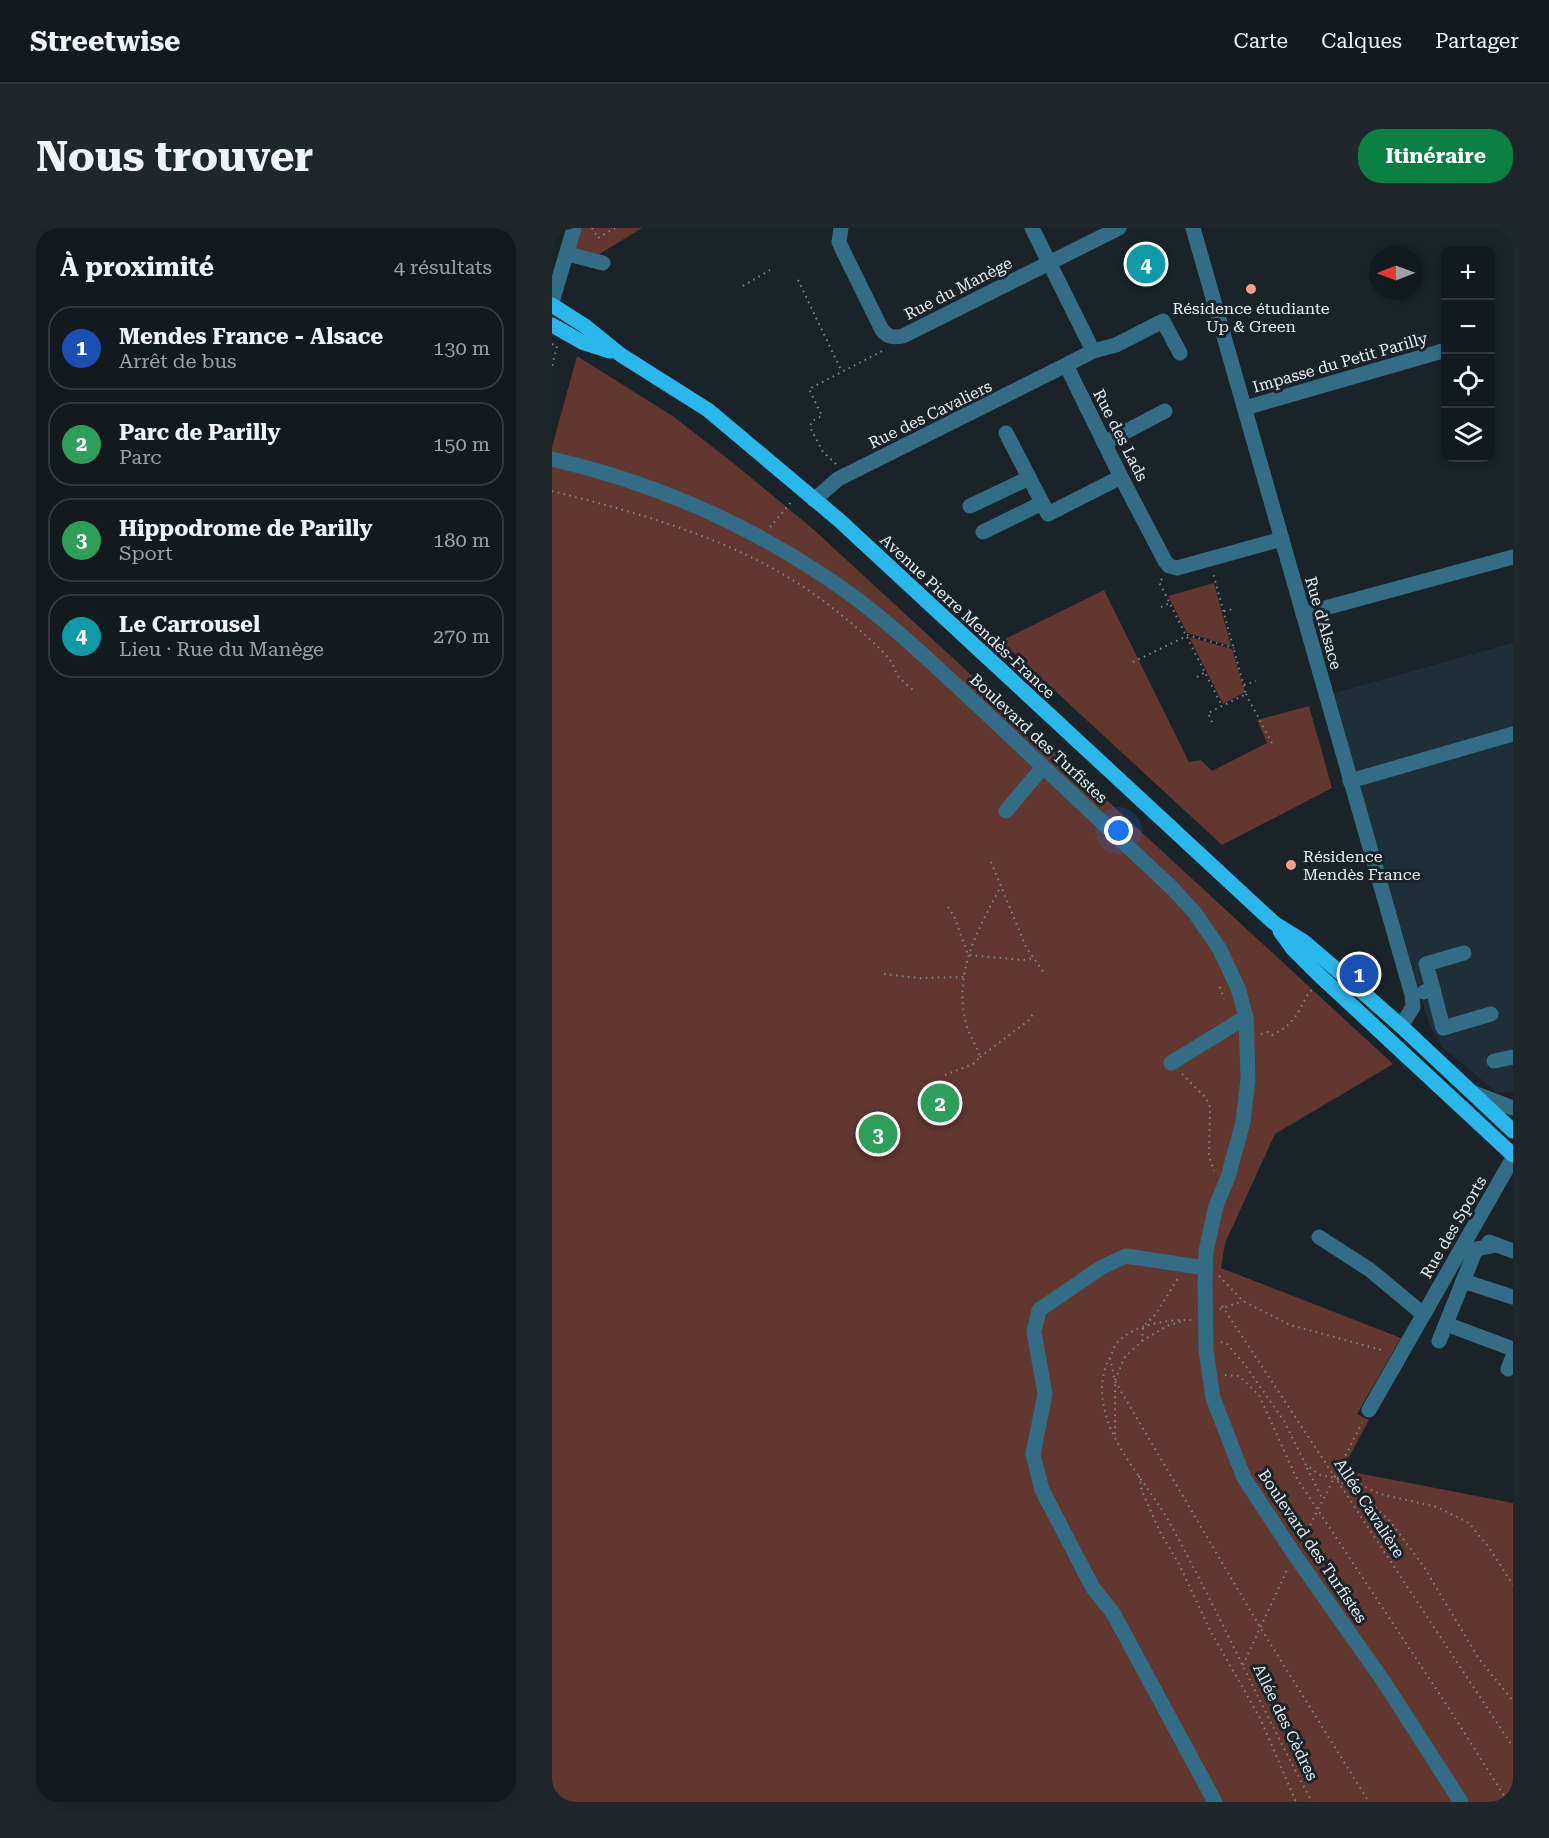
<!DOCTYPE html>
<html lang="fr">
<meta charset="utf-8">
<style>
body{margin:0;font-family:"Roboto Serif",serif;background:#20272b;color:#f1f3f6}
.controls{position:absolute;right:18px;top:18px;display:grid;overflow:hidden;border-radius:12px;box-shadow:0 3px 9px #0003}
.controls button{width:54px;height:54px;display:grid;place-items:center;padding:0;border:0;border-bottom:2px solid #32383c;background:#131a1e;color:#f1f3f6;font:30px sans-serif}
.compass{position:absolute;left:817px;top:18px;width:54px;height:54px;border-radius:50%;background:#131a1e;box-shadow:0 3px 9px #0003;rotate:269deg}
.you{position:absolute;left:567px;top:603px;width:21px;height:21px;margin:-15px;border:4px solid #fff;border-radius:50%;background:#1a73e8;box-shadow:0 0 0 9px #1a73e833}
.badge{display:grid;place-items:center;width:39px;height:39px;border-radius:50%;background:#0b8043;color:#fff;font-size:20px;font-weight:700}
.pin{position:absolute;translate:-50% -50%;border:3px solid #fff;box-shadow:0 2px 6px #0006}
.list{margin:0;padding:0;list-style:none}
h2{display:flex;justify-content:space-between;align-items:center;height:78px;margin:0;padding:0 24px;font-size:26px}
h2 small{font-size:20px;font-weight:400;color:#9da1a4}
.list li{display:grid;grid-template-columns:39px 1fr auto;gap:18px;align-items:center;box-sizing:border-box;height:84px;margin:0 12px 12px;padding:0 12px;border:2px solid #32383c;border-radius:24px}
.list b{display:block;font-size:22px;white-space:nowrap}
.list p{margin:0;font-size:20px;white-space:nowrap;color:#9da1a4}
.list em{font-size:20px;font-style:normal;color:#9da1a4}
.icon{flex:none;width:33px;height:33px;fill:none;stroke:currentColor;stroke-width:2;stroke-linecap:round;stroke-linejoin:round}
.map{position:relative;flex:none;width:961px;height:1574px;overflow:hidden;border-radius:24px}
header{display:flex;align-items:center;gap:36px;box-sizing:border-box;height:84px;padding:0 30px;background:#131a1e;border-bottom:2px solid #32383c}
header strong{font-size:28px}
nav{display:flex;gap:33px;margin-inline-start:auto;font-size:21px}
.intro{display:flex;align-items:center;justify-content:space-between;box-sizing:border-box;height:144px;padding:0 36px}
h1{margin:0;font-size:42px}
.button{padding:15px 27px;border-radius:24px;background:#0b8043;color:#fff;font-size:21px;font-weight:700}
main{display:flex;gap:36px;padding:0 36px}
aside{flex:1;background:#131a1e;border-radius:24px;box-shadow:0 3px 9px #0003}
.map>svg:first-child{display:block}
.built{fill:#1e2f37}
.green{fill:#62372f}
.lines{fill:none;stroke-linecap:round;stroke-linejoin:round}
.path{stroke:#7d8589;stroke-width:2;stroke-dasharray:1.5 4.5;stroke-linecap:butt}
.minor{stroke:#336c85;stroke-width:15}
.major{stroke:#2ab7eb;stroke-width:15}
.poi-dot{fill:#f49d8c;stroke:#192328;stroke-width:2}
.labels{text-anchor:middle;stroke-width:6;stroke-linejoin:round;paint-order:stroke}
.street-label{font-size:16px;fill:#e8eff2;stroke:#192328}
.poi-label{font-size:16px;fill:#e8eff2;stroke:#192328}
</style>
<header>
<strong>Streetwise</strong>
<nav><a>Carte</a><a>Calques</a><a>Partager</a></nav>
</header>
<div class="intro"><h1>Nous trouver</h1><a class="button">Itinéraire</a></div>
<main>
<aside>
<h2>À proximité<small>4 résultats</small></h2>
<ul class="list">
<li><span class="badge" style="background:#1a4fb4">1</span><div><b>Mendes France - Alsace</b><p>Arrêt de bus</p></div><em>130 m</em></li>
<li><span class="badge" style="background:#2e9e5b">2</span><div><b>Parc de Parilly</b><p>Parc</p></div><em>150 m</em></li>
<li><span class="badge" style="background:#2e9e5b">3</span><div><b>Hippodrome de Parilly</b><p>Sport</p></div><em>180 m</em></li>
<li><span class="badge" style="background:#0f9aa8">4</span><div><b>Le Carrousel</b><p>Lieu · Rue du Manège</p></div><em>270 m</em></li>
</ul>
</aside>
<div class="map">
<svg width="961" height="1574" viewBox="0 0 961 1574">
<rect width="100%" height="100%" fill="#192328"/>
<path class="built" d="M961,415V864H945L891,820L877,796L825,620L782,465Z"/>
<g class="green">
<path d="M29,0H90L46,27L23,21Z"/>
<path d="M25,128L122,189L185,238L261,301L841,836L723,906L673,1015L669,1040L849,1110L805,1186L817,1192L790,1242L961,1275V1574H0V219Z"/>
<path d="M662,355L679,418L635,405L616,368Z"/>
<path d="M552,362L637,534L649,532L660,543L715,515L705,492L757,478L780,560L670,617L449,413Z"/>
<path d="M637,409L680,421L693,464L671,476Z"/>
</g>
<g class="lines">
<g class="path">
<path d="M40,0L46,10L63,0"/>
<path d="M246,52L290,144"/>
<path d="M191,58L218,42"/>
<path d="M0,116L5,118L0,138"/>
<path d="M284,236L271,224L258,199L260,193L270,188L257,161L334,121"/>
<path d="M0,263C102,289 205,317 288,386C304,399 325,416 338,432C342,437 343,444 346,448C351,454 358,459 363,464"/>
<path d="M218,299L241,272"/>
<path d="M610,351L607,354L670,478"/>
<path d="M609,379L618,375"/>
<path d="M672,383L681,381"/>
<path d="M635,407L682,420"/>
<path d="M581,434L635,408"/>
<path d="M645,449L653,444"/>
<path d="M692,457L704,453"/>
<path d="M694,466L722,519"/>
<path d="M660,494L656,485L694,466L661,345"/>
<path d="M439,634L474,719L492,745"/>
<path d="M396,679L402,688L416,727L471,732L481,730"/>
<path d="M332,746L367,750L412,749"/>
<path d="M668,759L672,771"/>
<path d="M709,806L716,804L720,807C733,801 741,794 748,781C752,774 754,767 761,761"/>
<path d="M428,829L476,793L483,783"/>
<path d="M630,846L654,870L658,879L657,928L662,943"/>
<path d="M393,847L421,836L428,829C425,818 418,809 415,799C400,746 425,703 449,658"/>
<path d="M667,1048L691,1073L738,1097L833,1123"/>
<path d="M670,1078L961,1519"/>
<path d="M668,1081L691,1073"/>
<path d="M639,1092C616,1091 579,1097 564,1116C561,1121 559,1128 556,1133C553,1140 550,1151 550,1159C549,1212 597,1255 620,1299C669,1389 711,1483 760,1574"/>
<path d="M590,1113L615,1098L630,1093"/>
<path d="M669,1114L675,1116L693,1137L732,1193L754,1237L768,1247L801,1253L828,1266L885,1279L917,1295L938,1321L961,1357"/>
<path d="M558,1130L563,1153L708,1399L817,1574"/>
<path d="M673,1147L687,1148L707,1167L744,1249L900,1485L956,1574"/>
<path d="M563,1206V1153L572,1130L590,1113L591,1099L604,1086L626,1050"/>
<path d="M755,1240L771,1272"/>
<path d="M587,1248L590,1263L608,1304L627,1336L658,1402L709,1492L744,1574"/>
<path d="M785,1251L812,1269L838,1293L872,1339L927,1431L961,1473"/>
<path d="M750,1313L810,1195"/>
<path d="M691,1437L735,1342"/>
</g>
<g class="minor">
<path d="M289,0L287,14L291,23L330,102C336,109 341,110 351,108L567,0"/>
<path d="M480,0L541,123"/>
<path d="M641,0L860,767L861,779L849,798"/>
<path d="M15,26L51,35"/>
<path d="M0,74L22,0"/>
<path d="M628,125L611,93L564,117L541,123L514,137L569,249L613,333L617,338L625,340L730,311"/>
<path d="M693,180L894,122"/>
<path d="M454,205L496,286L569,249"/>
<path d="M552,215L613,183"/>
<path d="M0,231C96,253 187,292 269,346C330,385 382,437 435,486C497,544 558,602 620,660L643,685L667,720L686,760L694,789L696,851L691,894L676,949L664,978L654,1023L653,1055L654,1122L661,1170L692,1250L742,1326L832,1454L909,1574"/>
<path d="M262,272L286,251L514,137"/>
<path d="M418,278L477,250"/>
<path d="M431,304L490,275"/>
<path d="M751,386L961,329"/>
<path d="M798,553L961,506"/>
<path d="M454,583L491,539"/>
<path d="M881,761L891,800L939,786"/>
<path d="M872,764L881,761L874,736L912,725"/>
<path d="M942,833L961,829"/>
<path d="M619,835L694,789"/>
<path d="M922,865L961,880"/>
<path d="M767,1009L818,1042L871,1086"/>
<path d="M937,1014L961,1023"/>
<path d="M653,1040L574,1028L550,1039L487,1082L482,1104L493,1166L481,1226L490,1262L541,1360L561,1385L663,1574"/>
<path d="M911,1053L961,1069"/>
<path d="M894,1096L961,1121"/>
<path d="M887,1113L924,1021L945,1017"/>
<path d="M956,1141L961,1128"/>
<path d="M817,1182L961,930"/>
</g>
<g class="major">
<path d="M0,77L33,98L69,127L156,182L287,292L722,695L751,713L799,754L849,798L961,903"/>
<path d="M0,97L30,114L58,123"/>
<path d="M728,703L741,721L765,745L961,927"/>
</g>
</g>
<g class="poi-dot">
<circle cx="699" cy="61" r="6"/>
<circle cx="739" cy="637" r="6"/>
</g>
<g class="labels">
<g class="street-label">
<text transform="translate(406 60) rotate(-27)" y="6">Rue du Manège</text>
<text transform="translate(788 134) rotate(-16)" y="6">Impasse du Petit Parilly</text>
<text transform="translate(378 186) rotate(-26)" y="6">Rue des Cavaliers</text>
<text transform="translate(569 207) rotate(63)" y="6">Rue des Lads</text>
<text transform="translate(416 388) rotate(43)" y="6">Avenue Pierre Mendès-France</text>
<text transform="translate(772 395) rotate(74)" y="6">Rue d'Alsace</text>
<text transform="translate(487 510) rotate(43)" y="6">Boulevard des Turfistes</text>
<text transform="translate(901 999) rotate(-60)" y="6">Rue des Sports</text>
<text transform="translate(818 1280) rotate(57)" y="6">Allée Cavalière</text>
<text transform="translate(761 1318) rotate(56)" y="6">Boulevard des Turfistes</text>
<text transform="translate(734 1494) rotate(64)" y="6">Allée des Cèdres</text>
</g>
<g class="poi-label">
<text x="699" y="86">Résidence étudiante<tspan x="699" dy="18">Up &amp; Green</tspan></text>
<text x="751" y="634" text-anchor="start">Résidence<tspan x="751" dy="18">Mendès France</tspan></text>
</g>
</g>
</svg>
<div class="controls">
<button>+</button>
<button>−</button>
<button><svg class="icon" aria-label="locate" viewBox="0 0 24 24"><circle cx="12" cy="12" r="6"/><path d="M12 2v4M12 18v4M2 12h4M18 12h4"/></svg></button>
<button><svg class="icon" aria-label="layers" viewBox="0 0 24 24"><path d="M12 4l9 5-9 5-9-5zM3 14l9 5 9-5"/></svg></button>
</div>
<svg class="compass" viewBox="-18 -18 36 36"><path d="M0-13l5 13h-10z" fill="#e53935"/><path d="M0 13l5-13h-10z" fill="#9da1a4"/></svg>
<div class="you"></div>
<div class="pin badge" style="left:807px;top:746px;background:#1a4fb4">1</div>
<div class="pin badge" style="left:388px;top:875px;background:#2e9e5b">2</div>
<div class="pin badge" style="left:326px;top:906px;background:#2e9e5b">3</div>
<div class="pin badge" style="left:594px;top:36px;background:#0f9aa8">4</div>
</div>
</main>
